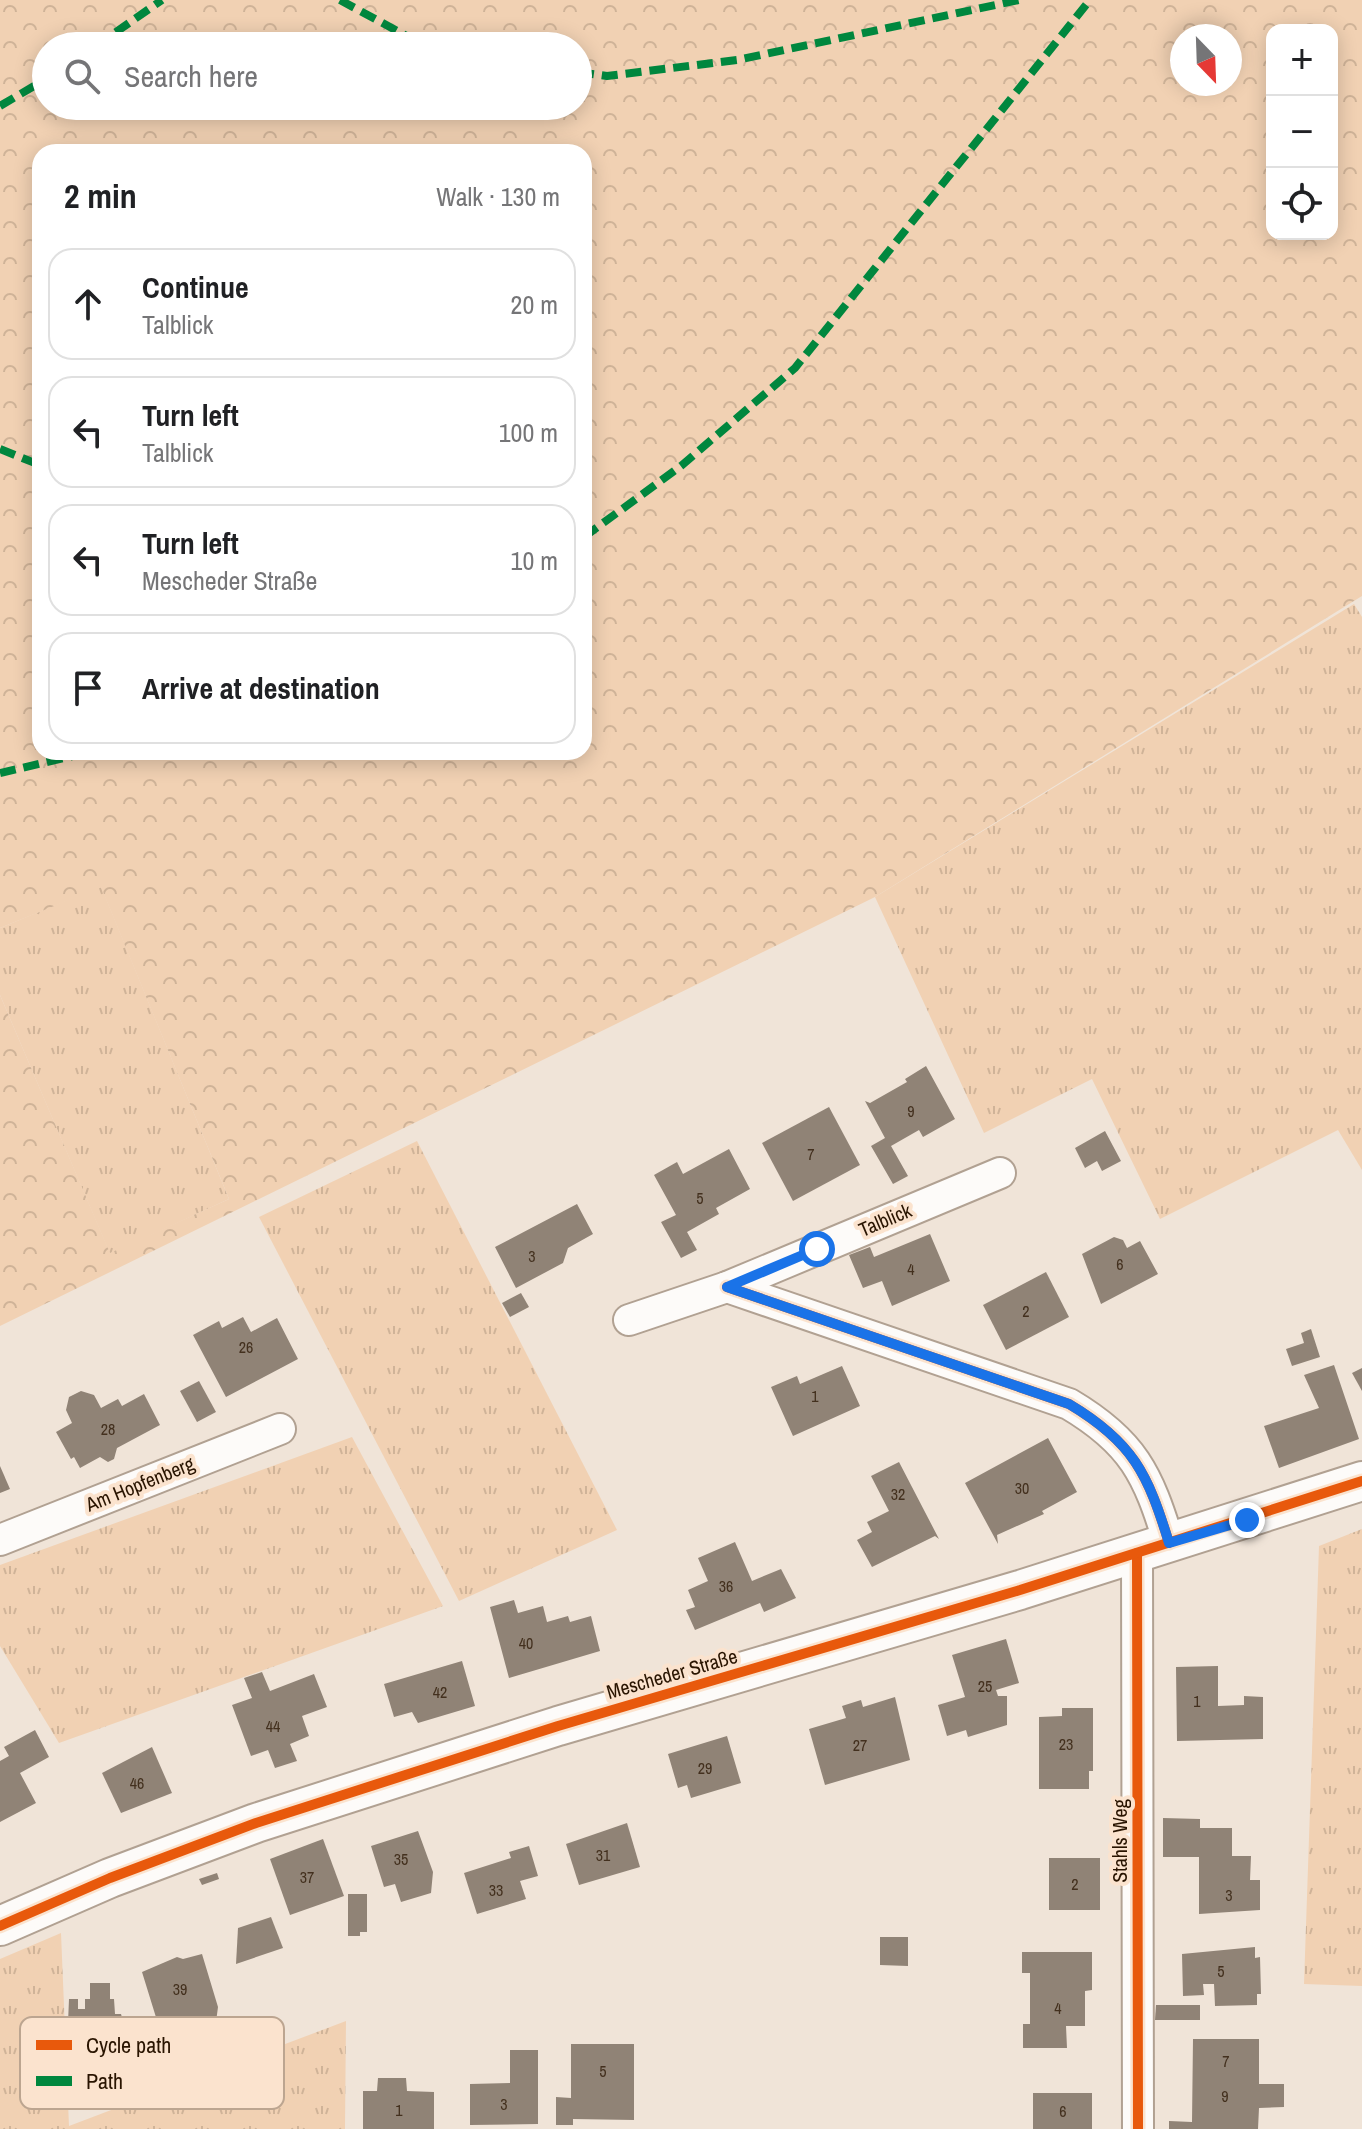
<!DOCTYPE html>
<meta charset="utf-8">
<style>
body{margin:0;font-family:"Archivo Narrow",sans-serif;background:#f6f6f6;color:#202124}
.controls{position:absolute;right:24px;top:24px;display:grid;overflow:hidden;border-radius:16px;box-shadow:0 4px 20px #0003}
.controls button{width:72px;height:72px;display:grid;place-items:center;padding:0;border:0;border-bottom:2px solid #e0e0e0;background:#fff;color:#202124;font:40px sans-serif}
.compass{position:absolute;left:1170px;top:24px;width:72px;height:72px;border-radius:50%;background:#fff;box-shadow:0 4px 20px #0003;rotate:157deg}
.stop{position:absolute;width:24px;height:24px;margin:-18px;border:6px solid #1a73e8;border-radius:50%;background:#fff}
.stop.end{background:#1a73e8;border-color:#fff;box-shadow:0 2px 8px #0008}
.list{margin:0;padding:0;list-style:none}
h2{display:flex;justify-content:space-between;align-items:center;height:104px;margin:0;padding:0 32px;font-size:34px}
h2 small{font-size:26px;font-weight:400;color:#757577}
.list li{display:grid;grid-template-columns:52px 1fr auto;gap:24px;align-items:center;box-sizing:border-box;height:112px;margin:0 16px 16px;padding:0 16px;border:2px solid #e0e0e0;border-radius:24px}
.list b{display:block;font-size:30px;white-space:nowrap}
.list p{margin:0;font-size:26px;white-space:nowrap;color:#757577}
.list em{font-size:26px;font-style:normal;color:#757577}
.icon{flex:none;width:44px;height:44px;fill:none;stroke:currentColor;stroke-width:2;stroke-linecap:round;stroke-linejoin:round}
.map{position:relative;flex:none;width:1362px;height:2129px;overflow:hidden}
.search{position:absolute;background:#fff;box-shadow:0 4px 20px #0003;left:32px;top:32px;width:560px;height:88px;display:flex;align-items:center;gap:20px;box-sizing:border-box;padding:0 28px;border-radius:44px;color:#757577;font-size:30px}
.panel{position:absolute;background:#fff;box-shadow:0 4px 20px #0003;left:32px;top:144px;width:560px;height:616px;border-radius:24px}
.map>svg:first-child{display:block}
.grass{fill:url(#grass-tufts)}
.forest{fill:url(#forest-crowns);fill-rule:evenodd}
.building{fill:#908376}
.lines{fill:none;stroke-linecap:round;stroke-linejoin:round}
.minor-casing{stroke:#b1a192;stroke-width:34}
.tertiary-casing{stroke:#b1a192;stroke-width:42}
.minor{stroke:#fdfbf9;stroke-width:30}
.tertiary{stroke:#fdfbf9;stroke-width:38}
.quiet{stroke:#00873e;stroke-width:8;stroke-dasharray:16 8;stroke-linecap:butt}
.cycleway-casing{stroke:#fbe3ce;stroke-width:15}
.cycleway{stroke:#e8590c;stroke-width:10}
.route{stroke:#1a73e8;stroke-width:10}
.labels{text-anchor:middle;stroke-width:8;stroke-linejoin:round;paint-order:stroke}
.number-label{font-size:16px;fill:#43301e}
.street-label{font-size:20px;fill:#291400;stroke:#fbe3ce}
.key{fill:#fbe3ce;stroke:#bca590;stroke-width:2}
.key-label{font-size:22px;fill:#291400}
</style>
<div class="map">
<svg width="1362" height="2129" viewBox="0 0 1362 2129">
<defs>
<pattern id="grass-tufts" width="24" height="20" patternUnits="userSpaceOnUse" patternTransform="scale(2)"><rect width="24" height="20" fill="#f1d1b3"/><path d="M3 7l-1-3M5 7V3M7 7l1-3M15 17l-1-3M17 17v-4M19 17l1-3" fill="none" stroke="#cfb398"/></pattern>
<pattern id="forest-crowns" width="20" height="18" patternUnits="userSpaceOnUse" patternTransform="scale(2)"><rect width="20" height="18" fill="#f1d1b3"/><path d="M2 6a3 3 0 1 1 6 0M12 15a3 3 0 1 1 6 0" fill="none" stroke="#cfb398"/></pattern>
</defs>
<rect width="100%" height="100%" fill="#f0e4d8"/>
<g class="grass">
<path d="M1354,604L1362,617V1170L1338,1130L1160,1219L1092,1079L984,1133L875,897Z"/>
<path d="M101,886L229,1199L110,1254L0,995V928Z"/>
<path d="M417,1141L617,1530L459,1601L259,1217Z"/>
<path d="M352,1437L443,1606L59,1743L0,1646V1565Z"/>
<path d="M1362,1529V1986L1304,1984L1319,1546Z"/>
<path d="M61,1933L69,2126L346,2021L345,2129H0V1959Z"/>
</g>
<path class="forest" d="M0,0H1362V596L875,897L0,1326V995L110,1253L229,1199L101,887L0,928ZM1272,30H1332V234H1272ZM1182,36H1230V84H1182ZM46,46H578V106H46ZM40,152H584V752H40Z"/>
<g class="building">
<path d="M926,1066L955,1119L923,1137L919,1130L891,1146L908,1176L893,1184L871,1146L885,1138L865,1101L870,1103L907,1082L905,1079Z"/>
<path d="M829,1107L860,1165L793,1201L762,1143Z"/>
<path d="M1105,1131L1121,1161L1102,1171L1097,1161L1085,1168L1075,1148Z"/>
<path d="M729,1149L750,1189L716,1208L719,1214L687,1232L697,1250L681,1258L661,1222L676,1215L654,1175L677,1162L683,1174Z"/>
<path d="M577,1204L593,1234L568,1248L563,1263L516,1288L495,1247Z"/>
<path d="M930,1234L950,1281L892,1306L882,1281L863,1288L849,1255L870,1247L874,1257Z"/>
<path d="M1114,1237L1123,1240L1127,1248L1140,1241L1158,1274L1101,1304L1082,1254Z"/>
<path d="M1046,1272L1069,1317L1006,1350L983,1305Z"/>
<path d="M521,1293L529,1307L510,1317L502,1303Z"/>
<path d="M243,1317L251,1332L277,1318L298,1359L226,1397L193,1335L219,1321L222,1328Z"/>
<path d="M1311,1329L1320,1357L1292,1366L1286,1349L1304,1343L1301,1333Z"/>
<path d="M1334,1365L1359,1439L1279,1468L1264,1426L1319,1408L1304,1375Z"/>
<path d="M842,1366L860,1406L793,1436L771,1387L797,1376L800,1384Z"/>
<path d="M1362,1368V1391L1352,1373Z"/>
<path d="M199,1381L216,1412L197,1422L180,1391Z"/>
<path d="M81,1391L94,1395L101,1408L118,1399L122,1406L144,1394L160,1425L117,1448L114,1459L108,1462L100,1457L80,1468L74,1457L71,1459L56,1432L72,1423L66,1410L69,1397Z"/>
<path d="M1048,1438L1077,1492L1042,1511L1044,1514L997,1535L998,1544L965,1483Z"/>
<path d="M899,1462L939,1539L935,1536L872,1567L857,1540L872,1532L867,1522L889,1511L871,1476Z"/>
<path d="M0,1466L10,1489L0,1493Z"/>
<path d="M735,1542L752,1581L781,1569L796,1598L764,1612L760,1603L695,1630L686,1610L695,1607L688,1590L708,1581L698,1558Z"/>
<path d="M514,1600L518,1613L543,1606L547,1622L568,1616L570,1622L591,1616L600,1651L509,1678L490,1607Z"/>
<path d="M1006,1639L1019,1683L996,1690L998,1696H1007V1725L968,1737L966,1730L947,1736L938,1705L965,1697L952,1655Z"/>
<path d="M462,1661L475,1706L418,1723L412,1712L394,1717L384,1684Z"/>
<path d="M1218,1666V1706L1244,1705V1696L1263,1697V1739L1177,1741L1176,1667Z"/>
<path d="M262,1672L270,1691L314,1674L327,1707L302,1716L309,1736L290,1744L297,1761L275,1768L268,1750L251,1756L232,1705L252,1698L244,1678Z"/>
<path d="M895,1697L910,1760L825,1785L809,1729L846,1718L842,1706L861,1700L863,1707Z"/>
<path d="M1062,1708H1093V1771H1089V1789H1039V1717L1062,1716Z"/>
<path d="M35,1730L49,1757L20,1773L36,1803L0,1822V1761L9,1756L4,1747Z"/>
<path d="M727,1736L741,1783L691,1798L687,1785L678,1788L668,1754Z"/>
<path d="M152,1747L172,1793L121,1813L102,1773Z"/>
<path d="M1163,1818L1200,1819V1828H1232V1856H1251L1250,1880H1260V1910L1199,1914V1857H1163Z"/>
<path d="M627,1823L640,1867L579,1885L566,1844Z"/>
<path d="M418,1831L433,1872L431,1893L401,1902L395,1884L384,1887L371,1846Z"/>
<path d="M323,1839L344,1896L290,1915L270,1859Z"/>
<path d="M529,1846L538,1876L520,1881L526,1899L477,1914L464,1873L511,1858L509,1852Z"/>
<rect x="1049" y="1858" width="51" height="52"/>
<path d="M217,1873L219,1879L202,1885L199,1879Z"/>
<path d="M348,1894H367V1932H360V1936H348Z"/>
<path d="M271,1917L283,1948L236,1964L238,1928Z"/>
<path d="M880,1937H908V1966L880,1965Z"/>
<path d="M1255,1947V1958L1260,1957L1261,1994H1257V2005L1215,2006L1214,1984H1203L1204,1995L1183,1996L1182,1954Z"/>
<path d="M1022,1952H1092V1990L1085,1991V2026H1066L1067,2048H1023V2024H1030V1973H1022Z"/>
<path d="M202,1954L218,2007L216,2022L181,2033L178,2020L159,2027L142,1972L177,1957L183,1959Z"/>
<path d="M90,1983H110V1999H114L115,2014H121L127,2035L122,2036L121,2059H84L85,2022L68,2023L69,1999H78V2009H85V1999H90Z"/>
<path d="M1156,2005H1200V2020H1155Z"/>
<path d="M1193,2039H1259V2084H1284V2107L1259,2108L1258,2129H1169V2121L1192,2122Z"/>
<path d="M571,2044H634V2120L573,2119V2125H556V2097L571,2098Z"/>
<path d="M510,2050H538V2124L470,2125V2084L510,2083Z"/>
<path d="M378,2078H406L407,2091L434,2092V2129H363V2091H377Z"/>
<rect x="1033" y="2093" width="59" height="36"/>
</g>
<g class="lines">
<g class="minor-casing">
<g id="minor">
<path d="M727,1287L1069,1404C1133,1442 1148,1474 1169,1543"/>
<path d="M629,1320L727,1287L1000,1173"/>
<path d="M0,1540L280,1429"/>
<path d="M1137,1553L1138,2129"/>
</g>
</g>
<g class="tertiary-casing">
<path id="tertiary" d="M0,1926L110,1878L256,1823L558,1726L1020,1590L1362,1481"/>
</g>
<use href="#minor" class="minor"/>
<use href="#tertiary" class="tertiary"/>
<g class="quiet">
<path d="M340,0L425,46"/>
<path d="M96,46L162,0"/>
<path d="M578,72L607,76L737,60L1019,0"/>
<path d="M0,106L46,79"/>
<path d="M0,449L40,465"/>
<path d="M584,537L681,466L795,368L1090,0"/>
<path d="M0,773L90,752"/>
</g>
<g class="cycleway-casing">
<g id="cycleway">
<path d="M727,1287L1069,1404C1133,1442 1148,1474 1169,1543"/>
<path d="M1137,1553L1138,2129"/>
<path d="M0,1926L110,1878L256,1823L558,1726L1020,1590L1362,1481"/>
</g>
</g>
<use href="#cycleway" class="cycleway"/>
</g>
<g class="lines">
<path class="route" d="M817,1249L727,1287L1069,1404C1133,1442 1148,1474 1169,1543L1247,1520"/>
</g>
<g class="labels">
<g class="number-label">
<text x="911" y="1117">9</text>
<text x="811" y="1160">7</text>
<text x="700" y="1204">5</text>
<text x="532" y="1262">3</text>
<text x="1120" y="1270">6</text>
<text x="911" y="1275">4</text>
<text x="1026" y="1317">2</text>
<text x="246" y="1353">26</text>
<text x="815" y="1402">1</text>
<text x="108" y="1435">28</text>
<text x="1022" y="1494">30</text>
<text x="898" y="1500">32</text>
<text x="726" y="1592">36</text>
<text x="526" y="1649">40</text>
<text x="985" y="1692">25</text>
<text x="440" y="1698">42</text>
<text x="1197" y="1707">1</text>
<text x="273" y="1732">44</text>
<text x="1066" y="1750">23</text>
<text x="860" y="1751">27</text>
<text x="705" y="1774">29</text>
<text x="137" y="1789">46</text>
<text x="603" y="1861">31</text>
<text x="401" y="1865">35</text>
<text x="307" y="1883">37</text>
<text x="1075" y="1890">2</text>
<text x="496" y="1896">33</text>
<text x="1229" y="1901">3</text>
<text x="1221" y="1977">5</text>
<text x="180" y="1995">39</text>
<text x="1058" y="2014">4</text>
<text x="1226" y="2067">7</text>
<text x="603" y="2077">5</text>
<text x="1225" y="2102">9</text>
<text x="504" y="2110">3</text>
<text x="399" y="2116">1</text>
<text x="1063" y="2117">6</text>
</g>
<g class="street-label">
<text transform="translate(885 1220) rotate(-23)" y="7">Talblick</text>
<text transform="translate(140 1484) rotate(-22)" y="7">Am Hopfenberg</text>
<text transform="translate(672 1674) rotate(-16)" y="7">Mescheder Straße</text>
<text transform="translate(1120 1841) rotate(-90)" y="7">Stahls Weg</text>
</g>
</g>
<rect x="20" y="2017" width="264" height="92" rx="12" class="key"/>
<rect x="36" y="2040" width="36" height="10" fill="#e8590c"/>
<rect x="36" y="2076" width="36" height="10" fill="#00873e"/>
<g class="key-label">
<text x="86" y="2053">Cycle path</text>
<text x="86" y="2089">Path</text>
</g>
</svg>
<div class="controls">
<button>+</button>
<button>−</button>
<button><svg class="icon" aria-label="locate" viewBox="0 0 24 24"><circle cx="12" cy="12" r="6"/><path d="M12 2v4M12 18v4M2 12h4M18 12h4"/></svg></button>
</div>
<svg class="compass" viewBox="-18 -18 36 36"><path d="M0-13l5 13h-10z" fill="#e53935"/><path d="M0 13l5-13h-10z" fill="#757577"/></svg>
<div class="stop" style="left:817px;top:1249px"></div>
<div class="stop end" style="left:1247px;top:1520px"></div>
<div class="search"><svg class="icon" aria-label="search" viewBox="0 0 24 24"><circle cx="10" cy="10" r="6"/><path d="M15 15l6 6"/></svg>Search here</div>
<section class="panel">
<h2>2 min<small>Walk · 130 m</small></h2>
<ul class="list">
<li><svg class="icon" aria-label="ahead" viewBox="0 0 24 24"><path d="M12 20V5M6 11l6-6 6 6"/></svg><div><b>Continue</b><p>Talblick</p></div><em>20 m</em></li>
<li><svg class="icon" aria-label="left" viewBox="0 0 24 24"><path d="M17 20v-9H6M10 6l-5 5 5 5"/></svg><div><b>Turn left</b><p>Talblick</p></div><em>100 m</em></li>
<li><svg class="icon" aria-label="left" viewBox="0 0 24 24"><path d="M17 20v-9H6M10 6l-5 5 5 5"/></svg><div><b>Turn left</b><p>Mescheder Straße</p></div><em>10 m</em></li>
<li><svg class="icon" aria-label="arrive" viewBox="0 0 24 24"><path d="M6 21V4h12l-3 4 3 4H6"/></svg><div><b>Arrive at destination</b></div></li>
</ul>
</section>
</div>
